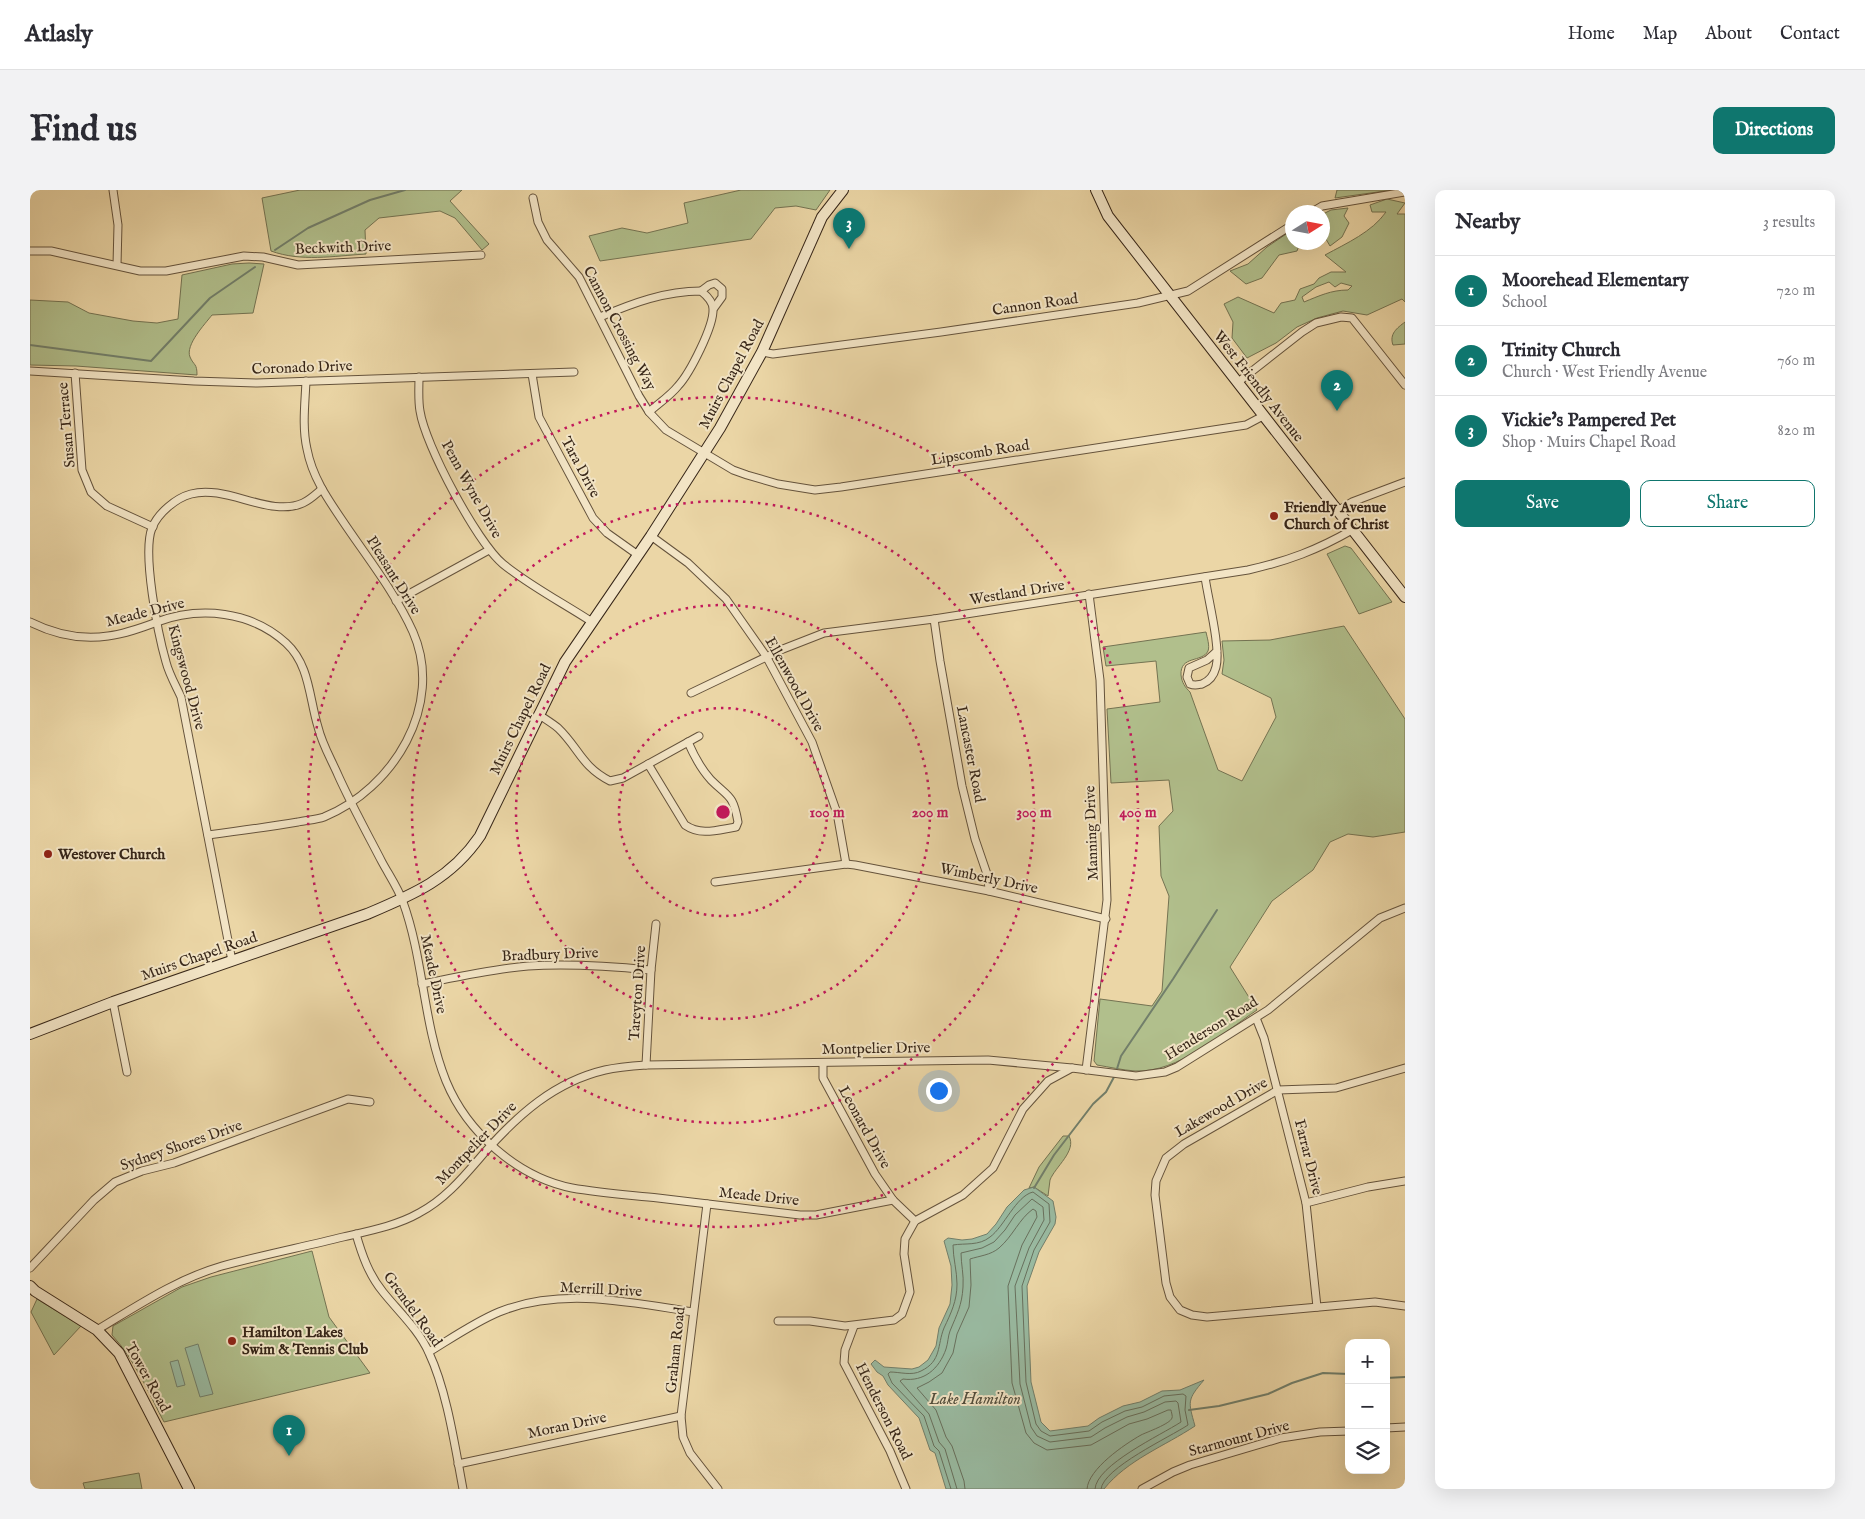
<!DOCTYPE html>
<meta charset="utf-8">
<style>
body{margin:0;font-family:"IM FELL English",serif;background:#f2f2f3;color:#2b2b33}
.controls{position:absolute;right:15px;bottom:15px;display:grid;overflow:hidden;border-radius:10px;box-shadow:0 5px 20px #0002}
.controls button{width:45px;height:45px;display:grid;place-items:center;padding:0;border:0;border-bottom:1px solid #e1e1e2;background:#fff;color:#2b2b33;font:25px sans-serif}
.compass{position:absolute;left:1255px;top:15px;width:45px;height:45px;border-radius:50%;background:#fff;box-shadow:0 5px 20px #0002;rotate:79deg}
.you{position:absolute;left:908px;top:900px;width:18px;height:18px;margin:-12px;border:4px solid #fff;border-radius:50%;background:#1a73e8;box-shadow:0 0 0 8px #1a73e833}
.badge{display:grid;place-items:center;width:32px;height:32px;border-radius:50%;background:#0f766e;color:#fff;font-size:16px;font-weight:700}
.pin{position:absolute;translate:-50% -41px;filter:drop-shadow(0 1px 2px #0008)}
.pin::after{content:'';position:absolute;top:26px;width:18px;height:15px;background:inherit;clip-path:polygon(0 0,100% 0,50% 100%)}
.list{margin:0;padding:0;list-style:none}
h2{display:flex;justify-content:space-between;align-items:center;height:65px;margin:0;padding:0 20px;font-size:21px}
h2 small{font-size:16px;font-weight:400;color:#7c7c81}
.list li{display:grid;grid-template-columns:32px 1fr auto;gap:15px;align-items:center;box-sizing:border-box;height:70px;padding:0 20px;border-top:1px solid #e1e1e2}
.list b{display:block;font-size:19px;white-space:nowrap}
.list p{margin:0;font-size:16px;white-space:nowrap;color:#7c7c81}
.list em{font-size:16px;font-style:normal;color:#7c7c81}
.actions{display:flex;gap:10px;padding:15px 20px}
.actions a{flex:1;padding:11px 0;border:1px solid #0f766e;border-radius:10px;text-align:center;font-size:18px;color:#0f766e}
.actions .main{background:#0f766e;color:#fff}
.icon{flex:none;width:28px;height:28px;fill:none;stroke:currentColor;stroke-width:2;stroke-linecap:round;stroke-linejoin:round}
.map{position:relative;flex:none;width:1375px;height:1299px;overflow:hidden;border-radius:10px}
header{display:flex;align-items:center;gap:30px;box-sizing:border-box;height:70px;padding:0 25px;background:#fff;border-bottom:1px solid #e1e1e2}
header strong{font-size:24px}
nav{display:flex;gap:28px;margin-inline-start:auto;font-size:18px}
.intro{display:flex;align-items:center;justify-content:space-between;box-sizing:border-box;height:120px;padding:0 30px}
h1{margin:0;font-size:35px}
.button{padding:12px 22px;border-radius:10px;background:#0f766e;color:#fff;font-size:18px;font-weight:700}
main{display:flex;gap:30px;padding:0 30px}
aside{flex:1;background:#fff;border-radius:10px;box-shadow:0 5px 20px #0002}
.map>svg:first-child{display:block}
.green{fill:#b1bf8c;stroke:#747352;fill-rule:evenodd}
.water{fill:#99baa1;stroke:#727f6b}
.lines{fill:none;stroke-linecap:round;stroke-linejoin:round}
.shore{stroke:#68705d;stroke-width:1}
.stream{stroke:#727f6b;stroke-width:2}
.street-casing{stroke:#65533c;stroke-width:9}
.secondary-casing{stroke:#382719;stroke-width:12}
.street{stroke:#f2e4c5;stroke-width:7}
.secondary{stroke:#f2e4c5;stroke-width:10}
.ring{fill:none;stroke:#c2185b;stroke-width:2.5;stroke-dasharray:2.5 5}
.poi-dot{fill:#8f2418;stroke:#f2e4c5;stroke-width:2}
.labels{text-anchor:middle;stroke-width:4;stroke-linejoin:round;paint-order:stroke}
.street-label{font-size:15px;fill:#382719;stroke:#f2e4c5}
.poi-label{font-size:15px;font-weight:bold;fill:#382719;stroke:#f2e4c5;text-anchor:start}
.water-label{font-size:16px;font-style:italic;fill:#504c3b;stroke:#f2e4c5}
.centre{fill:#c2185b;stroke:#f2e4c5;stroke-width:2.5}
.ring-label{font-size:15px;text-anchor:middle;font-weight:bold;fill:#c2185b;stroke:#f2e4c5;stroke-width:4;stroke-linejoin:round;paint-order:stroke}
</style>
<header>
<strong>Atlasly</strong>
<nav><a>Home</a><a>Map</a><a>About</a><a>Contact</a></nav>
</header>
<div class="intro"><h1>Find us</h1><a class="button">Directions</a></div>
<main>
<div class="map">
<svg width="1375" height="1299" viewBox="0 0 1375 1299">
<rect width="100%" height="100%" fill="#ebd6a6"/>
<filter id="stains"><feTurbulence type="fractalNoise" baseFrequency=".004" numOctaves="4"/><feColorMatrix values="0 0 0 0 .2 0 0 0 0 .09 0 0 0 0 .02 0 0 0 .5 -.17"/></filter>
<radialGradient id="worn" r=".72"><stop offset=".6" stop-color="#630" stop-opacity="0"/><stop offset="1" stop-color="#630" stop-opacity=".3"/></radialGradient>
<g class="green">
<path d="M270,0H432L420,11L459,54L452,60L425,28L410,21L349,28L335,40L336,64C304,66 271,72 241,61L232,8Z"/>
<path d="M711,0H800L786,20L766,16L745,18L721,49L570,71L559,46L592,38L617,43L658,33L654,13Z"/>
<path d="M1307,0H1362L1305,8Z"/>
<path d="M1357,9L1375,13L1367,24H1375V112L1372,109L1337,125L1313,121L1287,128L1267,137L1246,153L1217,168L1202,148L1203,132L1194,114L1208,107L1244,123L1251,113L1265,110L1270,99L1284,94L1289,88L1301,82H1316L1295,65C1317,53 1342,42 1356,22H1342L1340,15ZM1299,92L1305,97L1311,93L1322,96L1318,100C1301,100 1289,106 1274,112L1272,107L1286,97Z"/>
<path d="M1318,18L1314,26L1319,33L1312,47L1300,56L1293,44V24L1301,20Z"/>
<path d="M1262,40V52L1270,53L1267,61L1249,65L1232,88L1216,94L1200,81L1218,74L1237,57Z"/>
<path d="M219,73L234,74L223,123L182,125C175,134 155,155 160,167C164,176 167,173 167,185L46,176L0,175V110L38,112L59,123L103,131L127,133L148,129L152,85L202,74Z"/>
<path d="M1375,132V154L1363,155C1359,144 1367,138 1375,132Z"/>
<path d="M1315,356L1321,358L1362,412L1329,424L1297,364Z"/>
<path d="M1314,436L1375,529V642L1343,647L1318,644L1300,652L1283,680L1242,711L1200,777L1227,820C1193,843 1148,883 1105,881C1092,880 1079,877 1067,875L1064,871L1070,809L1122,816L1132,801L1139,706L1131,686L1129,636L1143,621L1139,590L1081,593L1077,519L1130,512L1126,471L1076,476L1073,457L1176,442C1177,447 1180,456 1178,461C1172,473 1150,465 1151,485C1152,493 1155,497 1160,502L1188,580L1212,591L1246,527L1241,508L1192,484L1194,470L1192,451L1240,450Z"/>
<path d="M1033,946H1039C1047,961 1025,977 1020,990C1019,995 1019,1001 1018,1006L1004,997L999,998L1009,977Z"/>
<path d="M282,1061L299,1127L340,1183L134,1232C118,1202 105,1170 82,1145L83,1136L152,1097L181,1087Z"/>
<path d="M7,1109L51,1136L24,1165L1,1122Z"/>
<path d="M109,1283L112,1299H55L53,1293Z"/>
</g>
<g class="water">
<path d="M1004,997L1023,1011L1026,1027L1025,1034L1009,1062L997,1096L1001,1192L1011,1232L1020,1241L1058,1236L1069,1228L1093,1216L1110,1212L1132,1201L1150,1200L1174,1190C1157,1210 1158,1211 1165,1236C1135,1256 1097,1270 1074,1299H916L905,1263L900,1260L889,1228L858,1195L853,1186L847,1182L841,1174L845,1170L854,1177L882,1179L889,1177L898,1170L906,1156L909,1138L920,1114L922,1095L921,1076L914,1051L918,1048L932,1050L942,1049L957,1044L966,1034L977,1017L994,1000Z"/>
<path d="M168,1154L183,1204L170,1207L155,1158Z"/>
<path d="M148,1170L155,1195L147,1197L140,1172Z"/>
</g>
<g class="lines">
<g class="shore">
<path d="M921,1299L909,1261L904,1256L894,1226L862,1193L858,1184L860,1182C870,1182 882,1186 891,1181C912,1171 907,1155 914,1138C921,1123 927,1111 927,1094C927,1081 923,1068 923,1055C935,1053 949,1056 960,1047C974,1037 986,1006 1003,1002L1019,1014L1020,1032L1004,1060L992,1096L996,1192L1006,1234L1011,1241L1020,1246L1059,1241L1072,1232L1095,1221L1112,1217L1134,1206L1153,1204L1156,1206L1155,1220L1158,1235C1140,1247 1073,1278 1071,1299"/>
<path d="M927,1299L915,1259L909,1252L899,1224L870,1191L873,1189C894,1192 909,1179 916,1159C918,1153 918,1146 920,1141C927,1124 932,1115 933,1097C934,1085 931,1074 931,1063L952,1058L964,1052L975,1040L985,1025L1002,1009L1013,1017L1014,1030L999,1058L985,1096L990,1194L1001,1237L1007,1246L1020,1252L1061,1247L1075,1238L1097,1227L1114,1222L1135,1212L1146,1211L1148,1213L1151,1232C1131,1245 1066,1275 1065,1299"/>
<path d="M935,1299L934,1291L922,1256L916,1247L906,1220L887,1198L899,1192L912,1183L923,1163L927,1144L939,1117L941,1095L940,1069C949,1066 961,1065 969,1058C983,1046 989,1029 1003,1019L1006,1021L1007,1027L992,1055L978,1096L982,1193L996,1243L1004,1253L1017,1260L1061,1255L1099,1234L1117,1229L1138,1220H1141C1141,1221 1143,1227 1142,1228C1140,1234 1117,1242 1111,1245C1095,1254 1058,1279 1057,1299"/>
</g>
<g class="stream">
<path d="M245,60L278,38L340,10L375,0"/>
<path d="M0,155L121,171L180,108L225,77"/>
<path d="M1086,882L1091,866L1143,789L1187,720"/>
<path d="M1004,998L1024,965L1063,914L1076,902L1084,887"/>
<path d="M1356,1188L1375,1187"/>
<path d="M1159,1220L1189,1216L1238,1204L1262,1193L1293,1183L1319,1184"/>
</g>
<g class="street-casing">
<g id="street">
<path d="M83,0L88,35L87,75"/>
<path d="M503,8L508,32L517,50L549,87L609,206L619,222L636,240L703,280L717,285L748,294L785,300L811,297L1216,235L1233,226"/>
<path d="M1282,22L1292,16L1375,2"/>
<path d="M0,61H21L110,81H136L214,66L233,67L268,75L451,65"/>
<path d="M671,101L679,95L685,93L692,99V107L684,118"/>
<path d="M570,127C603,113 635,101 671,101C676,105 683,112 683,119C684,136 660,183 648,196C640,206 629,213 619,222"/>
<path d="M732,162L743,164L911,142L1108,113L1158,101L1262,35"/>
<path d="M0,181L164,191L227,193L544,182"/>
<path d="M45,183L52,280L61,302L77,316L123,337"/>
<path d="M502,184L509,227L563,328L577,343L608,365"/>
<path d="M389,187C389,198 388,210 390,221C395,255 447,352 473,374C500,396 533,413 562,432"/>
<path d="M1207,193L1272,142L1286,133L1311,127L1322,128L1375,195"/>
<path d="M1307,321L1322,312L1375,292"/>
<path d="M621,346L658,373L696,409L736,466L782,552L807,623L816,674"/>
<path d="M1175,387C1178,409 1191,458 1186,477C1184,485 1180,491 1172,494C1167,495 1165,496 1160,494L1157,487L1159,478L1177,470L1187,461"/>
<path d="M366,411L459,360"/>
<path d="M904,429L910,471L932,596L945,649L958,687L959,701"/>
<path d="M0,432C24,444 51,450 78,446C95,444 111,438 127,432C170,416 221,421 256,453C280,475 279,508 288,537C292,554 301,569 308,585C321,614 337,643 352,672C359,685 368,698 373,712C394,770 393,834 416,891C437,942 487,987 542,998C570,1003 600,1005 628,1008C675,1014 723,1019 770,1025H786L863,1010"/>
<path d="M661,503L753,459L794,443L904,429L1218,380C1258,371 1287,360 1322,340"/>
<path d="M508,524C515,529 522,533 528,538C549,558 551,576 580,591L593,588L669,546"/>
<path d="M618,574L655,635C671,646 687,640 706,637L708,632C703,604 699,608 681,590C671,579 664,566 658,552"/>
<path d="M178,645C208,641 238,637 268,632C276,630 286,630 294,627C363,599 415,515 383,442C365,402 336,366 312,330C297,308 282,286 277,259C272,237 275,214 276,191"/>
<path d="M685,692L816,674L825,675L959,701L1076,729"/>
<path d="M202,771L151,507C146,496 139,484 136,472C128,444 112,363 122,338C128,323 146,308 161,304C196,294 240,328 273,313C280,310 286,304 292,299"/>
<path d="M392,794C427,787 462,779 498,776C539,773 580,776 621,780"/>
<path d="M83,812L97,882"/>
<path d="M1226,828L1234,848L1276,1013L1287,1117"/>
<path d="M793,873V888L845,984L863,1010L885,1031"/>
<path d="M616,875L621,780L626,734"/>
<path d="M1375,878L1306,898L1248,900L1154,954L1136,968L1126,991L1125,1005L1136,1093L1140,1107L1150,1120L1162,1125L1177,1127L1345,1112L1375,1116"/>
<path d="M1056,880L1077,710L1070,490L1059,404"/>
<path d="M1276,1013L1338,997L1375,991"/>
<path d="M677,1014L651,1226L653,1247L660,1263L688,1299"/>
<path d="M326,1044C332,1065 339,1085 353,1102C369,1122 389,1140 399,1163C417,1201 425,1257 433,1299"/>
<path d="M0,1078L64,1010L85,992L112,981L144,973L318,909L340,912"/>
<path d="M748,1131H780L815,1136L864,1130L872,1124L880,1102L874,1064L875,1049L885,1031L933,1005L963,978L993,919L1018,891L1042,878L1106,886L1135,882L1147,877L1238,820L1350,728L1375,718"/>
<path d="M824,1136L815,1160L814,1173L860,1261L876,1299"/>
<path d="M67,1140C107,1116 147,1089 192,1076C232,1065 273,1057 313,1047C339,1041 366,1036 389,1023C416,1009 435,985 455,962C488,925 524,892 575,880C588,877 602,876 616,875L958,870L1042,878"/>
<path d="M399,1162C422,1148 445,1132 469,1122C530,1097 600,1112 663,1122"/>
<path d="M1356,1238L1375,1237"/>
<path d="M428,1274L651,1226"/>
<path d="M1112,1299L1143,1282L1160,1275L1251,1248L1290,1242L1319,1241"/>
</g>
</g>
<g class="secondary-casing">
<g id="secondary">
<path d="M1066,0L1078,26L1375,407"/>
<path d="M0,844L83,812L337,724C382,705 421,689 450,646L535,472L621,346L690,238L732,162L792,27L813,0"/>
<path d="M0,1096L5,1101L67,1140L89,1163L159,1299"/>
</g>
</g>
<use href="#street" class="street"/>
<use href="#secondary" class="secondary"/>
</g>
<g class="ring">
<circle cx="693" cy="622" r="104"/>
<circle cx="693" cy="622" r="207"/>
<circle cx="693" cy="622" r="311"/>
<circle cx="693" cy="622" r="415"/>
</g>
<g class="poi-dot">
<circle cx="1244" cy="326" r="5"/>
<circle cx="18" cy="664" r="5"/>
<circle cx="202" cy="1151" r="5"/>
</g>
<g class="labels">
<g class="street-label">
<text transform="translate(313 57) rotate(-2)" y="5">Beckwith Drive</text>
<text transform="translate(1005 114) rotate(-8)" y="5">Cannon Road</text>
<text transform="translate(590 138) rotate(62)" y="5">Cannon Crossing Way</text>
<text transform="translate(272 177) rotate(-2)" y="5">Coronado Drive</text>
<text transform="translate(701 184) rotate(-62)" y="5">Muirs Chapel Road</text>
<text transform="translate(1229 196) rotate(52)" y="5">West Friendly Avenue</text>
<text transform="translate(36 235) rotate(-95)" y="5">Susan Terrace</text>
<text transform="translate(950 262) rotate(-9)" y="5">Lipscomb Road</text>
<text transform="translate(551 277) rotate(62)" y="5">Tara Drive</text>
<text transform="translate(442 299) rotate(61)" y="5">Penn Wyne Drive</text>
<text transform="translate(364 385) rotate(58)" y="5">Pleasant Drive</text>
<text transform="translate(987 402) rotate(-9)" y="5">Westland Drive</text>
<text transform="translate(115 422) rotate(-14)" y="5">Meade Drive</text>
<text transform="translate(157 487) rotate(75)" y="5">Kingswood Drive</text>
<text transform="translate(765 494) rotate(61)" y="5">Ellenwood Drive</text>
<text transform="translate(490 529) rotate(-64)" y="5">Muirs Chapel Road</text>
<text transform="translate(941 564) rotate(79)" y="5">Lancaster Road</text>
<text transform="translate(1061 643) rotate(-92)" y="5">Manning Drive</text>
<text transform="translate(959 688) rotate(12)" y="5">Wimberly Drive</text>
<text transform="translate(520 764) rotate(-2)" y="5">Bradbury Drive</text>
<text transform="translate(169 766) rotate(-19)" y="5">Muirs Chapel Road</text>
<text transform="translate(404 784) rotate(78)" y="5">Meade Drive</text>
<text transform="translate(607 803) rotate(-86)" y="5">Tareyton Drive</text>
<text transform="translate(1181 838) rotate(-32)" y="5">Henderson Road</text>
<text transform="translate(846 858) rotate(-1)" y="5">Montpelier Drive</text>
<text transform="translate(1191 917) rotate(-30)" y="5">Lakewood Drive</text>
<text transform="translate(835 937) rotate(61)" y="5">Leonard Drive</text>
<text transform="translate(446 953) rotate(-46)" y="5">Montpelier Drive</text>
<text transform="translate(151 955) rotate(-19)" y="5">Sydney Shores Drive</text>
<text transform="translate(1279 967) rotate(76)" y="5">Farrar Drive</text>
<text transform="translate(729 1006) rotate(6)" y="5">Meade Drive</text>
<text transform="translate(571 1099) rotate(3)" y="5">Merrill Drive</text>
<text transform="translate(383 1119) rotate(54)" y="5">Grendel Road</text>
<text transform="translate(645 1160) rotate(-84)" y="5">Graham Road</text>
<text transform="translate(118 1187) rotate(61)" y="5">Tower Road</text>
<text transform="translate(854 1221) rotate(63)" y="5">Henderson Road</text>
<text transform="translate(537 1235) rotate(-12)" y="5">Moran Drive</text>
<text transform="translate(1209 1248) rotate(-15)" y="5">Starmount Drive</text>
</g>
<g class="poi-label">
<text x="1254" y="322">Friendly Avenue<tspan x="1254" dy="17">Church of Christ</tspan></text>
<text x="28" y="669">Westover Church</text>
<text x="212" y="1147">Hamilton Lakes<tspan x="212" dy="17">Swim &amp; Tennis Club</tspan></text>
</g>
<g class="water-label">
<text x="945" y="1214">Lake Hamilton</text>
</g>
</g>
<circle cx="693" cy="622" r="8" class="centre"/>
<g class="ring-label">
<text x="797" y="627">100 m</text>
<text x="900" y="627">200 m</text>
<text x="1004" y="627">300 m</text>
<text x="1108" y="627">400 m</text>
</g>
<rect width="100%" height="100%" filter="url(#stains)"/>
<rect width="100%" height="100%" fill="url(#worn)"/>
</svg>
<div class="controls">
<button>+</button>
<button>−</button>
<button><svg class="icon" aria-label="layers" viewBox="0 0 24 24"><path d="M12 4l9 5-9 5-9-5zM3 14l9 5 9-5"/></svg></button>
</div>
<svg class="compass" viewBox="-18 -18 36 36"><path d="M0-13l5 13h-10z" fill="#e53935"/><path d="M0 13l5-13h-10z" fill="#7c7c81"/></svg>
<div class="you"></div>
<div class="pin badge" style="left:259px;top:1266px">1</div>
<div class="pin badge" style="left:1307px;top:221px">2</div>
<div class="pin badge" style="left:819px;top:59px">3</div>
</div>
<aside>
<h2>Nearby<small>3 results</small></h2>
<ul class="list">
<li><span class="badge">1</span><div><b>Moorehead Elementary</b><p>School</p></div><em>720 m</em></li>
<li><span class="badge">2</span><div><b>Trinity Church</b><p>Church · West Friendly Avenue</p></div><em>760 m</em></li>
<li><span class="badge">3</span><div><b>Vickie's Pampered Pet</b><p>Shop · Muirs Chapel Road</p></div><em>820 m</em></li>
</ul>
<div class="actions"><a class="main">Save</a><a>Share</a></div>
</aside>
</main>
